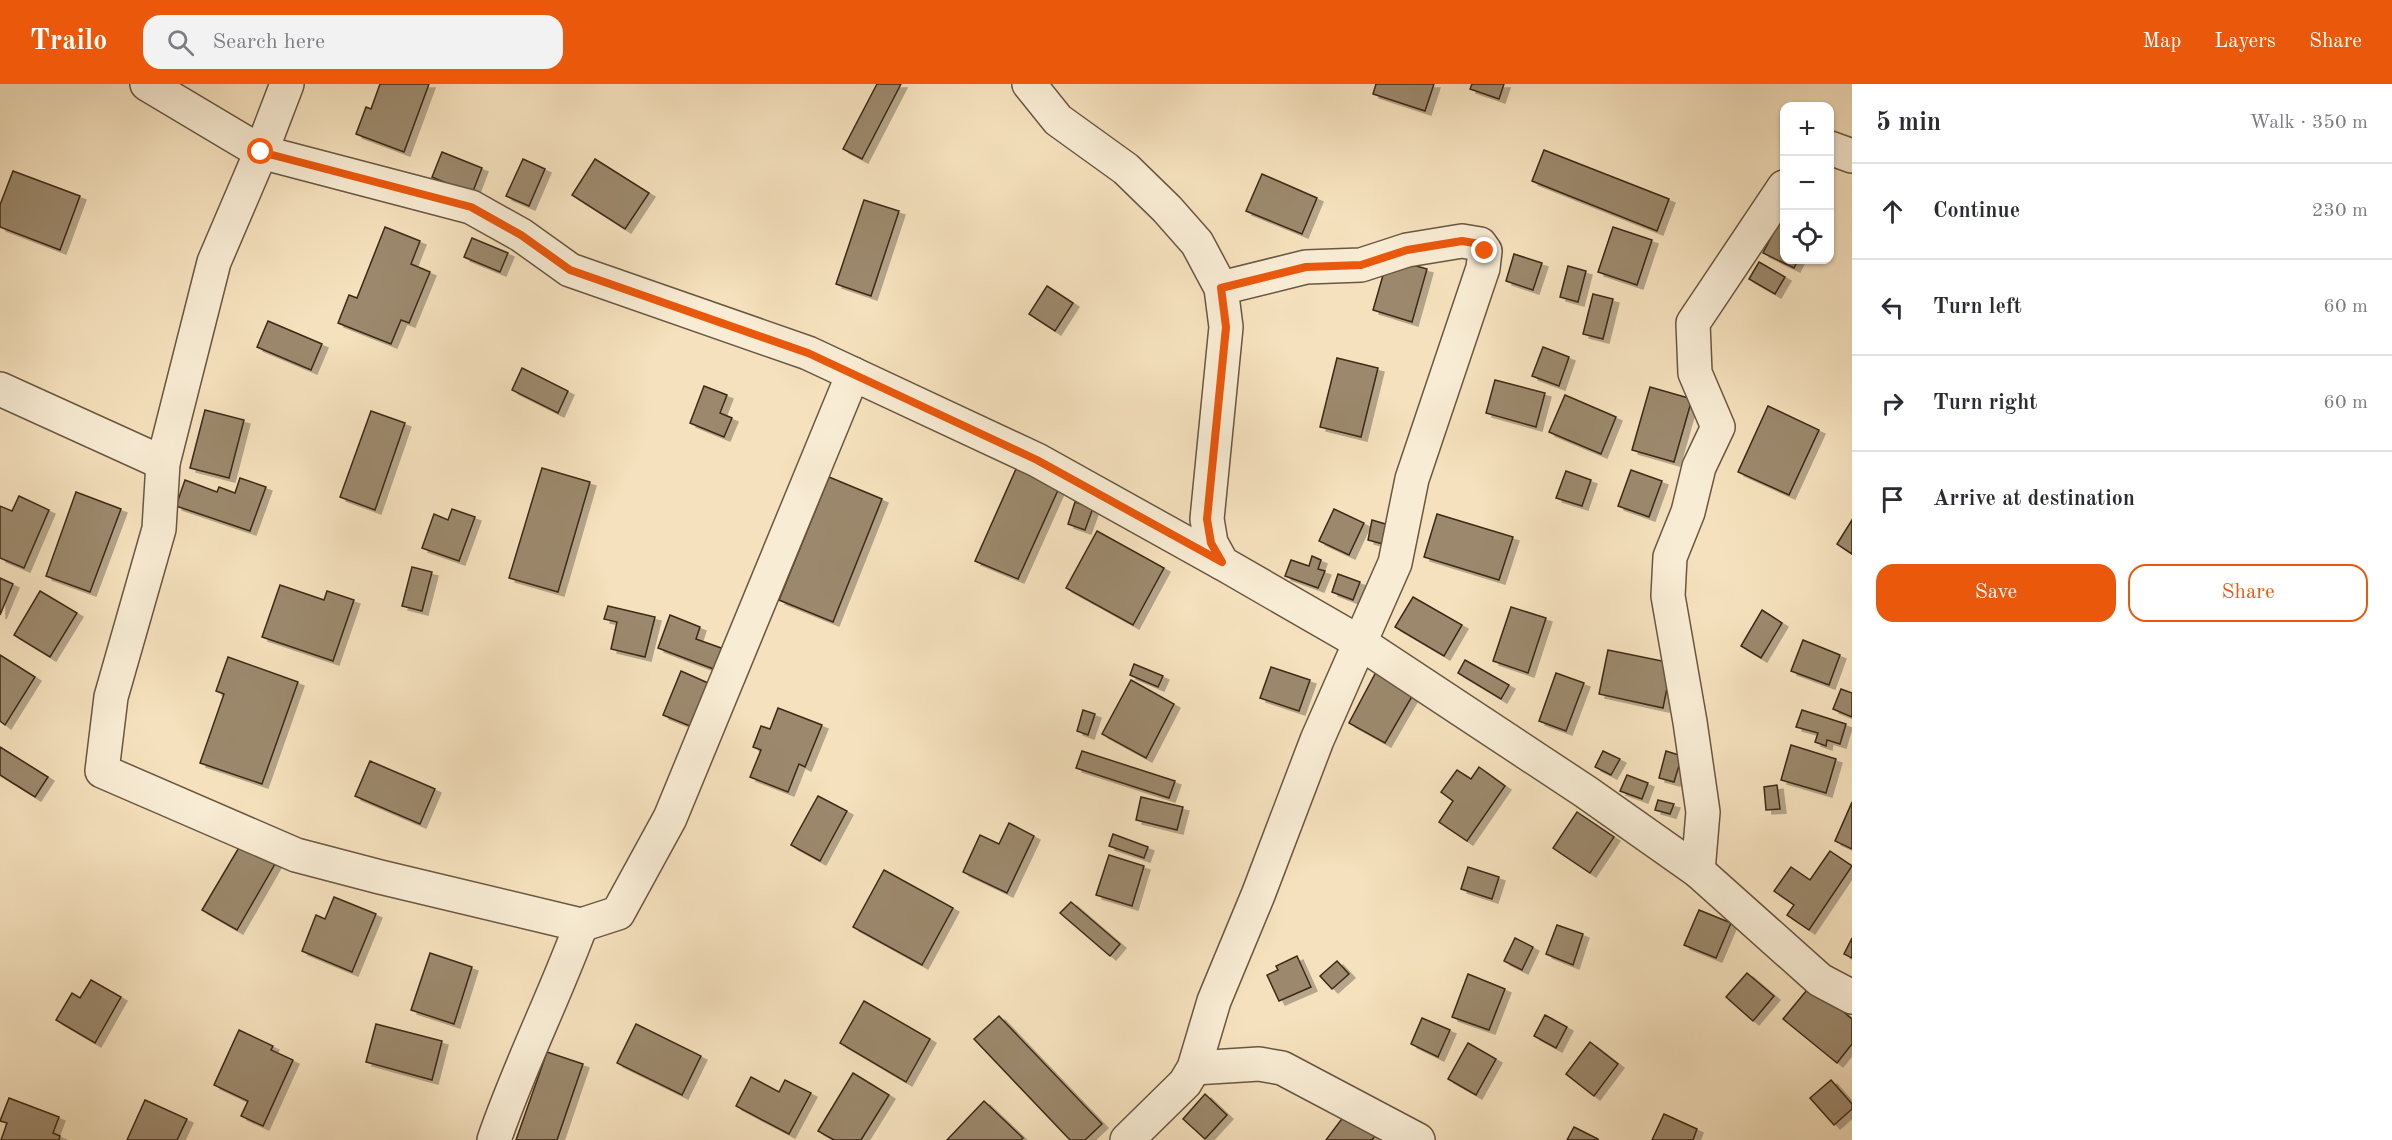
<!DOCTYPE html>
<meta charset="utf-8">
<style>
body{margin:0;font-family:"Old Standard TT",serif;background:#f2f2f3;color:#2b2b33}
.controls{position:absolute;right:18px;top:18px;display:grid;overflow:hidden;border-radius:12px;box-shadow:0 2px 4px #0004}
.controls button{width:54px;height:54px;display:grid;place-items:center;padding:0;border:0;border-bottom:2px solid #e1e1e2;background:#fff;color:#2b2b33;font:30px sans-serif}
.stop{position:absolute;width:18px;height:18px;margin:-14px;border:4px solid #ea580c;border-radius:50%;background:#fff}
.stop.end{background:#ea580c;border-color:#fff;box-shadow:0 2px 6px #0008}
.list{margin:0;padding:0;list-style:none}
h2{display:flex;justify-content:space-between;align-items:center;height:78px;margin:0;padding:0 24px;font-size:26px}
h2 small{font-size:20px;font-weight:400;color:#7c7c81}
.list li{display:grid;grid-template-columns:39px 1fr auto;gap:18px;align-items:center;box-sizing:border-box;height:96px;padding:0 24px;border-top:2px solid #e1e1e2}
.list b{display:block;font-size:22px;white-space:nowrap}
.list em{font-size:20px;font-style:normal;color:#7c7c81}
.actions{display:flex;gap:12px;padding:18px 24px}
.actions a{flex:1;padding:14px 0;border:2px solid #ea580c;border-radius:18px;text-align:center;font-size:21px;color:#ea580c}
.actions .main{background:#ea580c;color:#fff}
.icon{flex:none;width:33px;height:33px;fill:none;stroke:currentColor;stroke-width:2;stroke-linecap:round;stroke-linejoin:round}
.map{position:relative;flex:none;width:1852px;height:1056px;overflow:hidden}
header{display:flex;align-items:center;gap:36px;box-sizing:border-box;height:84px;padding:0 30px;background:#ea580c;color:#fff}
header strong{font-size:28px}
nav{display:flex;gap:33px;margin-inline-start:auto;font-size:21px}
.search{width:420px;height:54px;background:#f2f2f3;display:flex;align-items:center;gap:15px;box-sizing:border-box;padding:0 21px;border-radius:18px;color:#7c7c81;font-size:22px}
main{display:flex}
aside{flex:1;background:#fff}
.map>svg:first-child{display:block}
.building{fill:#9c896d;stroke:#3c2917;stroke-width:1.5;filter:url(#shadow)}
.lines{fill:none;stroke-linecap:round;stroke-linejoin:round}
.minor-casing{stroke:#6a5740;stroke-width:36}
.minor{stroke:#f8ecd4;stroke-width:33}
.route{stroke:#ea580c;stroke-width:8}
</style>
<header>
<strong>Trailo</strong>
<div class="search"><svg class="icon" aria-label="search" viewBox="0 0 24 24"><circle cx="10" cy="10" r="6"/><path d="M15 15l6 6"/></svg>Search here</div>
<nav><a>Map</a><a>Layers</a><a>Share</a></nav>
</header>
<main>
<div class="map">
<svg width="1852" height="1056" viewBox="0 0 1852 1056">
<defs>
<filter id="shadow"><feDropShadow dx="6" dy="4" stdDeviation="0" flood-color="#0004"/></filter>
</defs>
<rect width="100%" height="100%" fill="#f5e1bd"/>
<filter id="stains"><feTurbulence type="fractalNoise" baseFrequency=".00333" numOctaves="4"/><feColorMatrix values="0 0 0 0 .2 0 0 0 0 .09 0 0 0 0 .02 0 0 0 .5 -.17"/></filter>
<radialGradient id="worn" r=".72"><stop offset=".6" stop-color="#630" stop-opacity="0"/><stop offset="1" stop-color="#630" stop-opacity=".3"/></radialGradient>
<g class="building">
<path d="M380,0H429L404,68L356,50L366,23L371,25Z"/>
<path d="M877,0H901L862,75L843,65Z"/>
<path d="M1376,0H1434L1425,27L1373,10Z"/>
<path d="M1472,0H1504L1499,15L1470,5Z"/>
<path d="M1544,66L1669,115L1657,147L1532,97Z"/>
<path d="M442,68L482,84L472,110L432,93Z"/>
<path d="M523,75L545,85L529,122L506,112Z"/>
<path d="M595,75L649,109L625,145L572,111Z"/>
<path d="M13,87L80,112L60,166L0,143V121Z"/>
<path d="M1262,90L1317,114L1302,150L1246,127Z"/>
<path d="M864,116L899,127L871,212L836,200Z"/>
<path d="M1779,138L1784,141V176H1798L1794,184L1763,169Z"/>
<path d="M385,143L420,157L411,180L430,188L409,239L401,236L391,260L338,239L349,211L357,214Z"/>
<path d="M1613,143L1652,156L1637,201L1598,188Z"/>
<path d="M472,154L508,169L500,188L464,173Z"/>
<path d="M1514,170L1542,179L1533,206L1506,197Z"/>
<path d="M1388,174L1427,185L1412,238L1373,226Z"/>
<path d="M1759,178L1785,193L1775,210L1749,195Z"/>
<path d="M1568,182L1586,187L1578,218L1560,213Z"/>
<path d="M1047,202L1073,219L1055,247L1029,230Z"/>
<path d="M1593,210L1613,215L1603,255L1583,250Z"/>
<path d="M268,237L322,260L311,286L257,263Z"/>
<path d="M1543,263L1569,273L1559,302L1532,292Z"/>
<path d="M1337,274L1378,284L1361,353L1320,343Z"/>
<path d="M522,284L568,307L558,329L512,306Z"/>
<path d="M1495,296L1545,309L1536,343L1486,329Z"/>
<path d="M704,302L727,311L720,329L732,334L724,353L690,339Z"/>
<path d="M1650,303L1692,315L1674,378L1632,366Z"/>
<path d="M1565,311L1616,333L1601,370L1549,348Z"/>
<path d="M1768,322L1819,346L1789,411L1738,388Z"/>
<path d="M205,326L244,336L229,394L190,384Z"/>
<path d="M371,327L405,339L375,426L340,413Z"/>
<path d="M542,384L590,398L558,508L509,494Z"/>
<path d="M1016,385L1059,404L1018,495L975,477Z"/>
<path d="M1631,386L1662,397L1649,433L1618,422Z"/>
<path d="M1566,387L1591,396L1582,422L1556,414Z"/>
<path d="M829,393L882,415L833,538L779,516Z"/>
<path d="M240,394L266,403L250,447L176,422L185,396L217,408L219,403L235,409Z"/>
<path d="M76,408L121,425L90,508L46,492Z"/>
<path d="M19,412L49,426L24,484L0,474V422L12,427Z"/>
<path d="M1075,418L1093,424L1085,446L1068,440Z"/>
<path d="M452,425L475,433L459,477L422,464L434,430L448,436Z"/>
<path d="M1334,425L1364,439L1349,471L1319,457Z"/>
<path d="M1437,430L1513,453L1499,496L1424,473Z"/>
<path d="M1372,436L1389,441L1383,460L1368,456Z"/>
<path d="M1852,436V470L1837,460Z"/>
<path d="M1097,447L1164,484L1133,541L1066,504Z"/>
<path d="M1312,472L1321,476L1318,485L1325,487L1318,504L1285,492L1291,476L1309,482Z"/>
<path d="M412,483L432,488L422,527L402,522Z"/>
<path d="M1338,490L1360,498L1353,516L1332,508Z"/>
<path d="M0,494L13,500L0,531Z"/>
<path d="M280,501L324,516L327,507L354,516L333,577L262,553Z"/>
<path d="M40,507L77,529L50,573L14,551Z"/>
<path d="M1413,513L1462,541L1444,572L1395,543Z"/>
<path d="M608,522L655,533L645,573L611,565L617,538L604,535Z"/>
<path d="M1511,523L1546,534L1528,589L1493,577Z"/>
<path d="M1762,526L1782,539L1761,574L1741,562Z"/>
<path d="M670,531L700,543L696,555L724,565L716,586L658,564Z"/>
<path d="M1803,556L1840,571L1829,601L1791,587Z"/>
<path d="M1608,566L1672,579L1663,624L1599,610Z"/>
<path d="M0,571L35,593L5,641L0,637Z"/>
<path d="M228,573L298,598L262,700L200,679L224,610L216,607Z"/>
<path d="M1465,576L1509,601L1501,615L1458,589Z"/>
<path d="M1134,580L1163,592L1158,603L1130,591Z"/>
<path d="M1271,583L1310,596L1299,627L1260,614Z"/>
<path d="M681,587L708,599L690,642L663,631Z"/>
<path d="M1376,588L1414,609L1385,659L1349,639Z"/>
<path d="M1556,589L1584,599L1566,647L1539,637Z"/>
<path d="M1131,596L1174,620L1146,674L1102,650Z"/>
<path d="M1841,605L1852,609V633L1833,625Z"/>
<path d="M778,624L822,641L805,683L799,680L788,708L750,693L761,666L753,663L761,642L770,645Z"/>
<path d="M1083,626L1095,630L1088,651L1077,647Z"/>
<path d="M1802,626L1846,640L1840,660L1827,656L1826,662L1815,658L1818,649L1796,643Z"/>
<path d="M1791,661L1836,675L1826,709L1781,696Z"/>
<path d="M0,663L48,693L35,713L0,691Z"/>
<path d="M1082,667L1175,697L1169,714L1076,684Z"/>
<path d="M1603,667L1620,675L1611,691L1595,683Z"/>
<path d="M1666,667L1682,672L1674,698L1659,694Z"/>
<path d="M370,677L435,705L420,740L355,712Z"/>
<path d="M1479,683L1505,702L1467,757L1439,738L1453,717L1441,708L1457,686L1471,695Z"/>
<path d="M1627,691L1648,699L1642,715L1620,707Z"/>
<path d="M1777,701L1780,725L1766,726L1764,703Z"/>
<path d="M818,712L847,727L820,777L791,761Z"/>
<path d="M1141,713L1183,723L1177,746L1136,736Z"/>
<path d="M1658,716L1674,720L1670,730L1655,726Z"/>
<path d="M1852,718V765L1835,757Z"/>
<path d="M1577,728L1614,753L1590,789L1553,764Z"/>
<path d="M1009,739L1034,752L1007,809L963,788L980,751L999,760Z"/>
<path d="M1113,750L1148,763L1144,774L1109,762Z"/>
<path d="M241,760L275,780L237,846L202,826Z"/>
<path d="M1830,767L1852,782L1809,846L1787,831L1794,821L1774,807L1791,783L1810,796Z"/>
<path d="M1109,771L1144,782L1132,822L1096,811Z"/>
<path d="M1468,783L1499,793L1492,815L1461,805Z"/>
<path d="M884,786L953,824L922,881L853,843Z"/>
<path d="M334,813L376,830L352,888L302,867L316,831L325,835Z"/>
<path d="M1071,818L1120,860L1110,872L1060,829Z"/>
<path d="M1699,826L1731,839L1716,874L1684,861Z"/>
<path d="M1557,841L1583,850L1573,881L1546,870Z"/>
<path d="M1515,854L1533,863L1522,886L1504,877Z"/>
<path d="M1852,854V874L1844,870Z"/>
<path d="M430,869L472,883L454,940L411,926Z"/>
<path d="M1297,872L1311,903L1279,917L1267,891L1278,886L1276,882Z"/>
<path d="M1337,877L1349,890L1332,905L1320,892Z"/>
<path d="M1747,889L1774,912L1753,937L1726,913Z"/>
<path d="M1468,890L1505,905L1489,946L1452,933Z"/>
<path d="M91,896L121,913L95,959L56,936L72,909L80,914Z"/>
<path d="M1811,901L1852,935V960L1837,979L1783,935Z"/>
<path d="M864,917L930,955L906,998L840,959Z"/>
<path d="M1545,931L1567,943L1556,964L1534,952Z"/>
<path d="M999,932L1102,1040L1085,1056H1070L974,955Z"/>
<path d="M1422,934L1450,946L1438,973L1411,960Z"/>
<path d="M376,940L442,957L432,996L366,978Z"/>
<path d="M636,940L701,972L682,1011L617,979Z"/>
<path d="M239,946L273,962L271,966L293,976L263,1042L241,1032L248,1017L214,1001Z"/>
<path d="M1590,958L1618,980L1594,1012L1566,990Z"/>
<path d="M1468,959L1496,975L1476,1011L1448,995Z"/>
<path d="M547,968L583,980L557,1056H516Z"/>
<path d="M853,989L889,1011L861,1056H834L818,1047Z"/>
<path d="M751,993L779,1008L785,996L811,1009L789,1050L736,1022Z"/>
<path d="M1831,996L1852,1020V1025L1834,1041L1810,1014Z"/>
<path d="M1205,1010L1227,1031L1205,1055L1183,1035Z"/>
<path d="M9,1014L59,1033L53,1049L60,1052L59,1056H1L7,1039L0,1037Z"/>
<path d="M145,1016L187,1035L177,1056H127Z"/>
<path d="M984,1017L1023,1054L1021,1056H947Z"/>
<path d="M1350,1024L1379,1046L1372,1056H1326Z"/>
<path d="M1664,1030L1697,1045L1693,1056H1652Z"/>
<path d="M1574,1043L1598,1055V1056H1567Z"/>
</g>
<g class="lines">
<g class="minor-casing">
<g id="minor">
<path d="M147,0L261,68L471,123L521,151L570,186L808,269L1037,376L1222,479"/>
<path d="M287,0L261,68L214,178L163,379L159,445L111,613L102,687L296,771L380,793L581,841C554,914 519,983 494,1056"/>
<path d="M1029,0L1058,36L1126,85L1167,125L1197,159L1221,204L1226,243L1207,435L1211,459L1222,479L1359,558L1586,708L1698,787L1820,896L1852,913"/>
<path d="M1830,64L1852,72"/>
<path d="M0,305L163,379"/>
<path d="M1698,787L1703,728L1690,638L1668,512L1670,473L1688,428L1699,383L1718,343L1695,289L1693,239L1784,103"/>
<path d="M581,841L618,829L670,734L853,290"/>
<path d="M1194,984L1259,980L1282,984L1418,1056"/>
<path d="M1127,1056L1185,999L1194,984L1214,917L1258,811L1317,656L1395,479L1412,395L1483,184L1485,167L1480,160L1462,157L1407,166L1361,181L1306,183L1221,204"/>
</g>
</g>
<use href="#minor" class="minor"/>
</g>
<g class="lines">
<path class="route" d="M261,68L471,123L521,151L570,186L808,269L1037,376L1222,478L1211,459L1207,435L1226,243L1221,204L1306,183L1361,181L1407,166L1462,157L1480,160L1485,167"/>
</g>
<rect width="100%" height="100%" filter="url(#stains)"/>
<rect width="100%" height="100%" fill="url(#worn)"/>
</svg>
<div class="controls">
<button>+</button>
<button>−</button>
<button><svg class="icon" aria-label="locate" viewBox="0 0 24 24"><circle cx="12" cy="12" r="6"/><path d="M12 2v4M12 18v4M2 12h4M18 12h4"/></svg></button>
</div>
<div class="stop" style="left:261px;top:68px"></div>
<div class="stop end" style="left:1485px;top:167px"></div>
</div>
<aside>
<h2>5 min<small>Walk · 350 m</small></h2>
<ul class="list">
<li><svg class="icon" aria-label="ahead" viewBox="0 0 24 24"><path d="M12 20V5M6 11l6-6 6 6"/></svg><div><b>Continue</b></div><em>230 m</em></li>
<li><svg class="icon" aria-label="left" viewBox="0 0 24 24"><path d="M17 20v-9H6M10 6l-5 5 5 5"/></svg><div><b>Turn left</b></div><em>60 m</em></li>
<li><svg class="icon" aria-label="right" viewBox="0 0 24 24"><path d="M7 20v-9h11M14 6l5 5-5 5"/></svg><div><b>Turn right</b></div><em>60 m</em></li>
<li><svg class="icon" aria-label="arrive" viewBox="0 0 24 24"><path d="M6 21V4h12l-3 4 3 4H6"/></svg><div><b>Arrive at destination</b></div></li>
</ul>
<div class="actions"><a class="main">Save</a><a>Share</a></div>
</aside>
</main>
